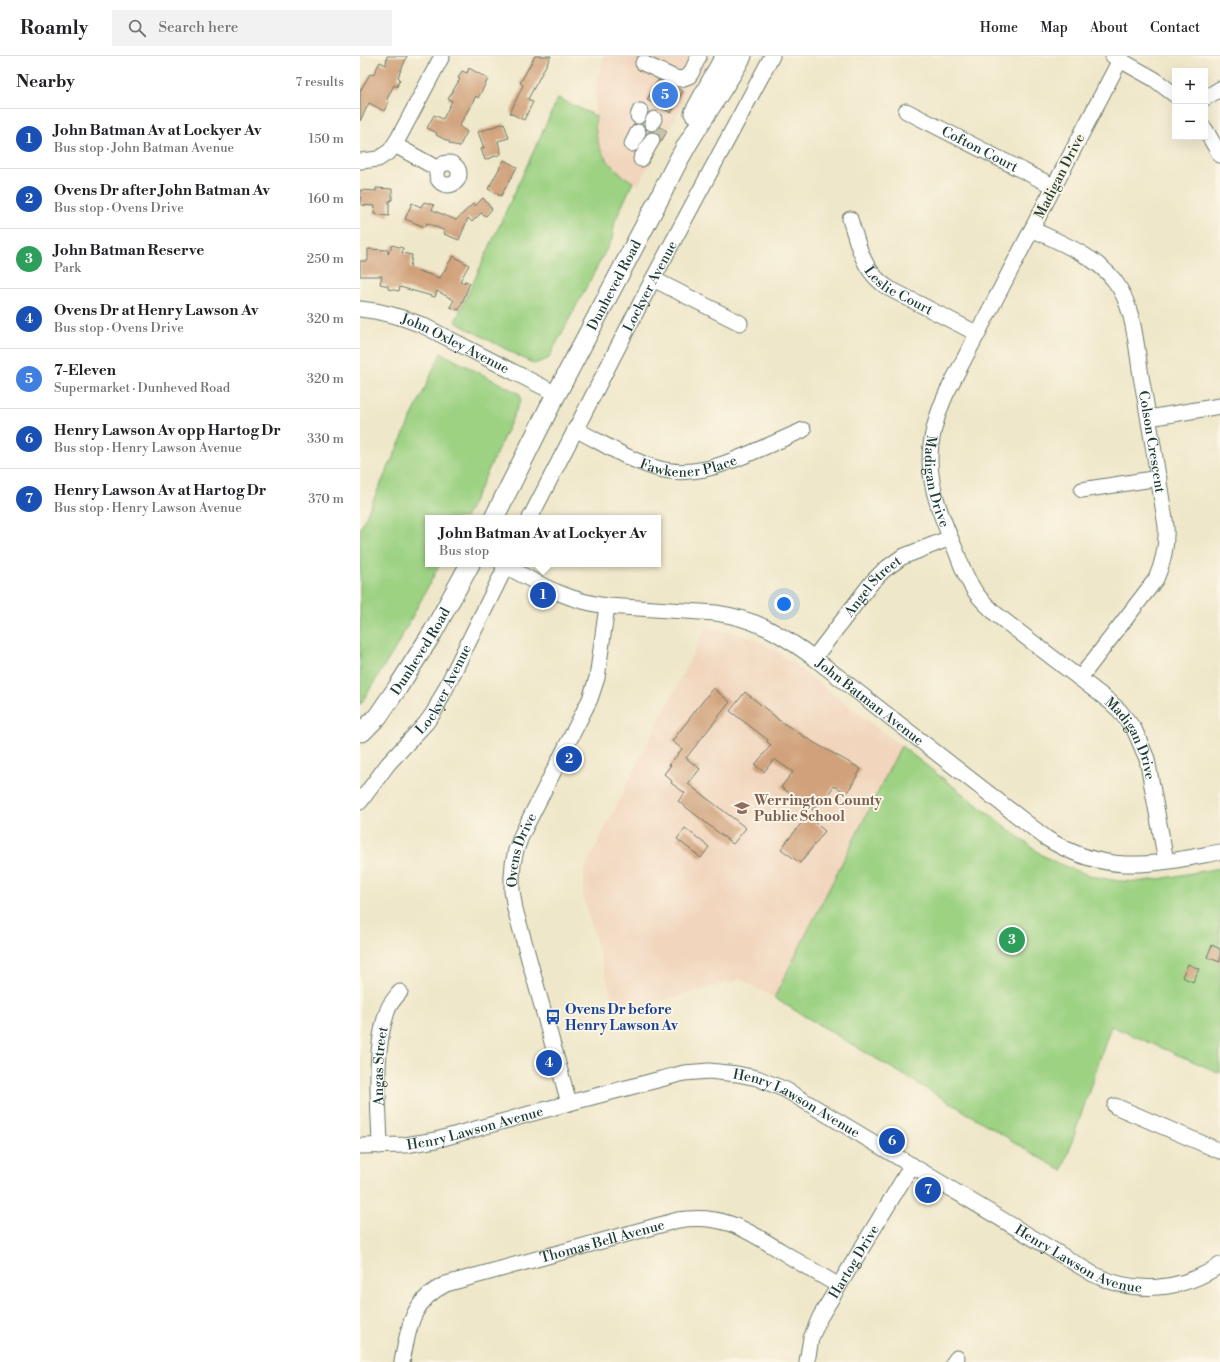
<!DOCTYPE html>
<meta charset="utf-8">
<style>
body{margin:0;font-family:"Libre Bodoni",serif;background:#f2f2f2;color:#202124}
.controls{position:absolute;right:12px;top:12px;display:grid;overflow:hidden;border-radius:0px;box-shadow:0 4px 16px #0002}
.controls button{width:36px;height:36px;display:grid;place-items:center;padding:0;border:0;border-bottom:1px solid #e0e0e0;background:#fff;color:#202124;font:20px sans-serif}
.you{position:absolute;left:424px;top:548px;width:14px;height:14px;margin:-10px;border:3px solid #fff;border-radius:50%;background:#1a73e8;box-shadow:0 0 0 6px #1a73e833}
.badge{display:grid;place-items:center;width:26px;height:26px;border-radius:50%;background:#2563eb;color:#fff;font-size:13px;font-weight:700}
.pin{position:absolute;translate:-50% -50%;border:2px solid #fff;box-shadow:0 1px 4px #0006}
.popup{position:absolute;left:65px;top:459px;width:236px;height:52px;box-sizing:border-box;display:grid;place-content:center;border-radius:0px;background:#fff;filter:drop-shadow(0 1px 3px #0005);font-size:13px;white-space:nowrap;color:#757577}
.popup b{font-size:15px;color:#202124}
.popup::after{content:'';position:absolute;left:50%;top:100%;margin-left:-8px;border:8px solid transparent;border-top-color:#fff}
.list{margin:0;padding:0;list-style:none}
h2{display:flex;justify-content:space-between;align-items:center;height:52px;margin:0;padding:0 16px;font-size:17px}
h2 small{font-size:13px;font-weight:400;color:#757577}
.list li{display:grid;grid-template-columns:26px 1fr auto;gap:12px;align-items:center;box-sizing:border-box;height:60px;padding:0 16px;border-top:1px solid #e0e0e0}
.list b{display:block;font-size:15px;white-space:nowrap}
.list p{margin:0;font-size:13px;white-space:nowrap;color:#757577}
.list em{font-size:13px;font-style:normal;color:#757577}
.icon{flex:none;width:22px;height:22px;fill:none;stroke:currentColor;stroke-width:2;stroke-linecap:round;stroke-linejoin:round}
.map{position:relative;flex:none;width:860px;height:1306px;overflow:hidden}
header{display:flex;align-items:center;gap:24px;box-sizing:border-box;height:56px;padding:0 20px;background:#fff;border-bottom:1px solid #e0e0e0}
header strong{font-size:19px}
nav{display:flex;gap:22px;margin-inline-start:auto;font-size:14px}
.search{width:280px;height:36px;background:#f2f2f2;display:flex;align-items:center;gap:10px;box-sizing:border-box;padding:0 14px;border-radius:0px;color:#757577;font-size:15px}
main{display:flex}
aside{flex:1;background:#fff}
.map>svg:first-child{display:block}
.built{fill:#f1d5bd}
.green{fill:#9dd283;stroke:#5e885c}
.building{fill:#d0a17a}
.lines{fill:none;stroke-linecap:round;stroke-linejoin:round}
.minor-tunnel{stroke:#c5c5ab;stroke-width:15;stroke-dasharray:15 8;stroke-linecap:butt}
.minor-casing{stroke:#687868;stroke-width:17}
.major-casing{stroke:#687868;stroke-width:21}
.minor{stroke:#fff;stroke-width:15}
.major{stroke:#fff;stroke-width:19}
.labels{text-anchor:middle;stroke-width:4;stroke-linejoin:round;paint-order:stroke}
.street-label{font-size:14px;fill:#1f3d34;stroke:#fcf5e5}
.education-label{font-size:14px;font-weight:bold;fill:#785e54;stroke:#fcf5e5;text-anchor:start}
.transit-label{font-size:14px;font-weight:bold;fill:#164399;stroke:#fcf5e5;text-anchor:start}
</style>
<header>
<strong>Roamly</strong>
<div class="search"><svg class="icon" aria-label="search" viewBox="0 0 24 24"><circle cx="10" cy="10" r="6"/><path d="M15 15l6 6"/></svg>Search here</div>
<nav><a>Home</a><a>Map</a><a>About</a><a>Contact</a></nav>
</header>
<main>
<aside>
<h2>Nearby<small>7 results</small></h2>
<ul class="list">
<li><span class="badge" style="background:#1a4fb4">1</span><div><b>John Batman Av at Lockyer Av</b><p>Bus stop · John Batman Avenue</p></div><em>150 m</em></li>
<li><span class="badge" style="background:#1a4fb4">2</span><div><b>Ovens Dr after John Batman Av</b><p>Bus stop · Ovens Drive</p></div><em>160 m</em></li>
<li><span class="badge" style="background:#2e9e5b">3</span><div><b>John Batman Reserve</b><p>Park</p></div><em>250 m</em></li>
<li><span class="badge" style="background:#1a4fb4">4</span><div><b>Ovens Dr at Henry Lawson Av</b><p>Bus stop · Ovens Drive</p></div><em>320 m</em></li>
<li><span class="badge" style="background:#3f7fe0">5</span><div><b>7-Eleven</b><p>Supermarket · Dunheved Road</p></div><em>320 m</em></li>
<li><span class="badge" style="background:#1a4fb4">6</span><div><b>Henry Lawson Av opp Hartog Dr</b><p>Bus stop · Henry Lawson Avenue</p></div><em>330 m</em></li>
<li><span class="badge" style="background:#1a4fb4">7</span><div><b>Henry Lawson Av at Hartog Dr</b><p>Bus stop · Henry Lawson Avenue</p></div><em>370 m</em></li>
</ul>
</aside>
<div class="map">
<svg width="860" height="1306" viewBox="0 0 860 1306">
<rect width="100%" height="100%" fill="#fcf5e5"/>
<filter id="ink" filterUnits="userSpaceOnUse"><feTurbulence type="fractalNoise" baseFrequency=".025" numOctaves="2"/><feDisplacementMap in="SourceGraphic" scale="8" xChannelSelector="R" yChannelSelector="G"/><feConvolveMatrix kernelMatrix="1 2 1 2 8 2 1 2 1" color-interpolation-filters="sRGB"/></filter>
<filter id="wash" filterUnits="userSpaceOnUse"><feTurbulence type="fractalNoise" baseFrequency=".012" numOctaves="4" result="noise"/><feDisplacementMap in="SourceGraphic" scale="16" xChannelSelector="R" yChannelSelector="G"/><feGaussianBlur stdDeviation="0.9" result="paint"/><feColorMatrix in="noise" values="0 0 0 0 0 0 0 0 0 0 0 0 0 0 0 0 0 1.4 0 .05"/><feComposite in="paint" operator="in"/></filter>
<g filter="url(#wash)">
<rect width="100%" height="100%" fill="#efe7c9"/>
<g class="built">
<path d="M244,0H350L278,129L261,119L253,111L246,102L241,93L236,80L235,68V45L238,25Z"/>
<path d="M346,572L365,575L383,579L404,588L416,595L541,690L414,942L381,923L256,957L223,839L224,814Z"/>
</g>
<g class="green">
<path d="M198,42L236,60C232,89 248,112 273,126L255,165L252,183L188,303L174,308L95,266Z"/>
<path d="M81,297L160,338L161,344L121,430L105,462H68V508H80L35,593L0,649V473Z"/>
<path d="M541,690L682,799C713,816 748,828 784,825C809,822 835,816 860,812V1017L751,970L702,1115L589,1046L414,942Z"/>
</g>
<g id="blocks">
<g class="building">
<path d="M27,0H47L38,21L40,23L37,31L34,29L27,43L29,45L24,55L9,47L0,65V35L10,18L13,19L20,6L26,9Z"/>
<path d="M175,0H191L168,43L173,46L164,64L150,57L163,29L160,27Z"/>
<path d="M109,12L128,23L118,42L116,40L99,70L107,76L99,91L89,87L90,86L76,79L77,77L67,72L74,59L83,63L92,45L88,43L100,23L98,22L102,15L107,17Z"/>
<path d="M298,24L323,35L311,57L287,44Z"/>
<path d="M144,67L149,82L138,85L141,98L125,104L121,93L124,92L118,76Z"/>
<path d="M300,71L307,75L301,86L300,79L294,76Z"/>
<path d="M144,104L157,111L141,140L128,133Z"/>
<path d="M16,132L32,133V144L29,145V160L14,158L15,150L1,149L0,134L16,135Z"/>
<path d="M123,142L132,153L126,160L121,157L112,166L108,162L99,184L84,178L85,175L67,167L65,171L45,163L52,147L61,151L64,146L74,149L72,154L96,164L114,147L115,150Z"/>
<path d="M32,189L43,192L42,197L52,199L50,212L80,222L93,200L109,209L100,225L104,227L105,225L110,227L99,254L90,251L94,244L77,235L75,241L40,231L39,235L28,233V230L20,228L22,220H0V205H8V193L28,194V198Z"/>
<path d="M353,632L370,646L326,702L340,713L328,728L386,772L373,788L318,745L325,737L311,727L312,725L304,718L311,709H309L322,693L312,685Z"/>
<path d="M385,636L417,662V663L453,686L501,713L487,737L474,730L464,744L461,741L453,754L421,731L433,716L414,703L404,716L395,709L411,689L407,686L408,684L370,655Z"/>
<path d="M447,760L465,775L440,807L421,793Z"/>
<path d="M325,772L349,791L341,802L317,783Z"/>
<path d="M852,889L860,893V906L847,901Z"/>
<path d="M828,908L839,913L833,926L822,921Z"/>
</g>
</g>
</g>
<g filter="url(#ink)">
<use href="#blocks" fill-opacity="0" stroke="#687868" stroke-width="1"/>
<g class="lines">
<g class="minor-tunnel">
<path d="M278,76L285,63"/>
<path d="M292,84L299,70"/>
</g>
<g class="minor-casing">
<g id="minor">
<path d="M753,0L794,23L815,39"/>
<path id="s1" d="M760,4L587,336C577,358 570,380 570,404C570,435 584,467 596,495C601,509 606,522 614,534C620,544 629,551 637,559L749,645L759,654L774,673L787,703L806,805"/>
<path d="M283,7L315,22L321,23L329,20L331,17L339,0"/>
<path d="M845,42L860,33"/>
<path id="s2" d="M546,55L693,130"/>
<path d="M278,60L280,55"/>
<path d="M292,67L294,63"/>
<path d="M845,73L860,99"/>
<path d="M272,88L278,76"/>
<path d="M35,89L78,113"/>
<path d="M281,103L292,84"/>
<path d="M0,105L10,104L18,103L30,95L39,81L82,0"/>
<circle cx="88" cy="118" r="11"/>
<path id="s3" d="M490,163C499,191 503,217 530,233L618,278"/>
<path id="s4" d="M672,173C700,187 734,199 754,224C774,249 776,289 781,320C790,369 798,420 806,470C807,489 804,505 796,523L720,622"/>
<path d="M293,223L380,267"/>
<path id="s5" d="M0,253C22,255 42,261 62,269L187,333"/>
<path d="M789,362L860,350"/>
<path id="s6" d="M215,373C241,386 268,404 296,412C330,422 361,410 393,396C410,389 427,381 443,374"/>
<path d="M722,434L799,422"/>
<path id="s7" d="M170,462L293,223L412,0"/>
<path id="s8" d="M142,508C177,527 207,545 247,550L356,557C397,563 421,578 454,602L686,782C748,821 794,808 860,796"/>
<path id="s9" d="M454,602L512,526L524,514L542,501L590,482"/>
<path id="s10" d="M0,746L28,708L66,667L74,656L147,508"/>
<path id="s11" d="M209,1047L155,853L152,835V821L153,808L156,794L162,778L230,643L237,622L247,550"/>
<path d="M755,1050L860,1095"/>
<path id="s12" d="M0,1090L45,1089L76,1084L209,1047L324,1017L349,1015L377,1018L397,1022L426,1034L733,1218C774,1239 822,1235 860,1209"/>
<path id="s13" d="M20,1090C19,1047 13,996 27,956C29,948 35,942 40,936"/>
<path id="s14" d="M42,1306C49,1271 51,1245 86,1228L318,1164C362,1157 385,1173 421,1195C440,1207 459,1218 479,1230"/>
<path id="s15" d="M447,1306L451,1282L460,1261L552,1109"/>
<path d="M594,1306L597,1302"/>
</g>
</g>
<g class="major-casing">
<g id="major">
<path d="M334,57L365,0"/>
<path id="s16" d="M134,462L188,354L301,139C311,118 321,98 333,79C349,52 367,27 382,0"/>
<path id="s17" d="M2,676L18,660L38,631L73,576L110,508"/>
</g>
</g>
<use href="#minor" class="minor"/>
<use href="#major" class="major"/>
</g>
</g>
<defs>
<g id="school-bare" transform="scale(1.2)"><path d="M0-5L7-2L0 1L-7-2ZM-4 1L0 2.5L4 1V4Q0 6-4 4Z" fill="#8d6e63" stroke="#fcf5e5" stroke-width="2.5" paint-order="stroke"/></g>
<g id="bus-bare" transform="scale(1.2)"><path d="M-5-6H5V4H4V6H2V4H-2V6H-4V4H-5ZM-3.5-4V0h7V-4ZM-3.5 1.2v1.5H-2V1.2ZM2 1.2v1.5H3.5V1.2Z" fill="#1a4fb4" stroke="#fcf5e5" stroke-width="2.5" paint-order="stroke"/></g>
</defs>
<g fill-rule="evenodd">
<use href="#school-bare" x="382" y="752"/>
<use href="#bus-bare" x="193" y="961"/>
</g>
<g class="labels">
<g class="street-label">
<text dy="5" stroke="none"><textPath href="#s2" startOffset="83">Cofton Court</textPath></text>
<text transform="translate(699 120) rotate(-63)" y="5">Madigan Drive</text>
<text dy="5" stroke="none"><textPath href="#s16" startOffset="262">Dunheved Road</textPath></text>
<text dy="5" stroke="none"><textPath href="#s7" startOffset="261">Lockyer Avenue</textPath></text>
<text dy="5" stroke="none"><textPath href="#s3" startOffset="91">Leslie Court</textPath></text>
<text dy="5" stroke="none"><textPath href="#s5" startOffset="102">John Oxley Avenue</textPath></text>
<text dy="5" stroke="none"><textPath href="#s4" startOffset="265">Colson Crescent</textPath></text>
<text dy="5" stroke="none"><textPath href="#s6" startOffset="123">Fawkener Place</textPath></text>
<text dy="5" stroke="none"><textPath href="#s1" startOffset="467">Madigan Drive</textPath></text>
<text dy="5" stroke="none"><textPath href="#s9" startOffset="93">Angel Street</textPath></text>
<text dy="5" stroke="none"><textPath href="#s17" startOffset="100">Dunheved Road</textPath></text>
<text dy="5" stroke="none"><textPath href="#s10" startOffset="141">Lockyer Avenue</textPath></text>
<text dy="5" stroke="none"><textPath href="#s8" startOffset="403">John Batman Avenue</textPath></text>
<text dy="5" stroke="none"><textPath href="#s1" startOffset="803">Madigan Drive</textPath></text>
<text dy="5" stroke="none"><textPath href="#s11" startOffset="262">Ovens Drive</textPath></text>
<text dy="5" stroke="none"><textPath href="#s13" startOffset="80">Angas Street</textPath></text>
<text dy="5" stroke="none"><textPath href="#s12" startOffset="453">Henry Lawson Avenue</textPath></text>
<text dy="5" stroke="none"><textPath href="#s12" startOffset="117">Henry Lawson Avenue</textPath></text>
<text dy="5" stroke="none"><textPath href="#s14" startOffset="256">Thomas Bell Avenue</textPath></text>
<text dy="5" stroke="none"><textPath href="#s12" startOffset="777">Henry Lawson Avenue</textPath></text>
<text dy="5" stroke="none"><textPath href="#s15" startOffset="112">Hartog Drive</textPath></text>
</g>
<g class="education-label">
<text x="394" y="749">Werrington County<tspan x="394" dy="16">Public School</tspan></text>
</g>
<g class="transit-label">
<text x="205" y="958">Ovens Dr before<tspan x="205" dy="16">Henry Lawson Av</tspan></text>
</g>
</g>
</svg>
<div class="controls">
<button>+</button>
<button>−</button>
</div>
<div class="you"></div>
<div class="pin badge" style="left:183px;top:539px;background:#1a4fb4">1</div>
<div class="popup"><b>John Batman Av at Lockyer Av</b>Bus stop</div>
<div class="pin badge" style="left:209px;top:703px;background:#1a4fb4">2</div>
<div class="pin badge" style="left:652px;top:884px;background:#2e9e5b">3</div>
<div class="pin badge" style="left:189px;top:1007px;background:#1a4fb4">4</div>
<div class="pin badge" style="left:305px;top:39px;background:#3f7fe0">5</div>
<div class="pin badge" style="left:532px;top:1085px;background:#1a4fb4">6</div>
<div class="pin badge" style="left:568px;top:1134px;background:#1a4fb4">7</div>
</div>
</main>
